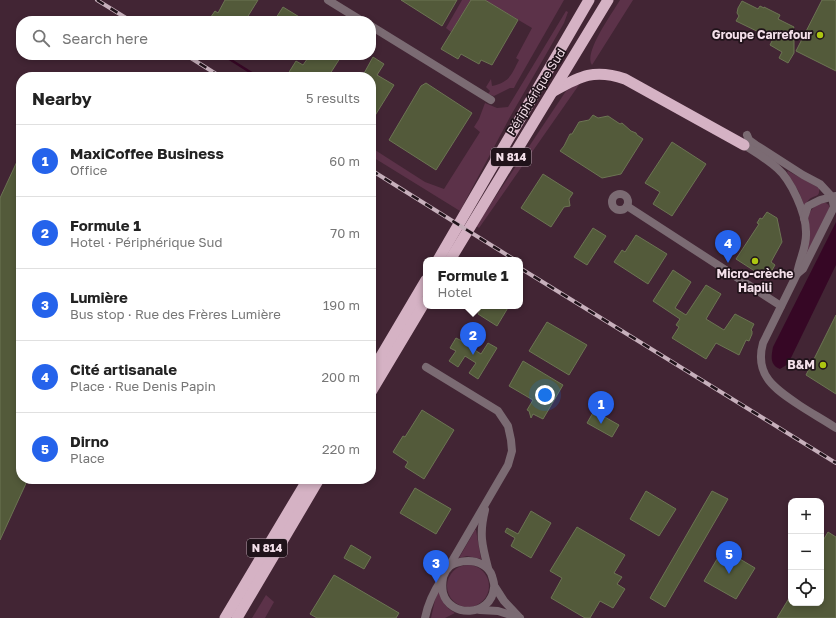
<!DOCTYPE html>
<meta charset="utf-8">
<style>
body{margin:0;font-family:"Golos Text",sans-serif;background:#f2f2f2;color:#222}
.controls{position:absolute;right:12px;bottom:12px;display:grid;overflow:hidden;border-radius:8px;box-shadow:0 2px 6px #0003}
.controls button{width:36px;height:36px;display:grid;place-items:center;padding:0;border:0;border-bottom:1px solid #e0e0e0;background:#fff;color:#222;font:20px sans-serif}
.you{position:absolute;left:545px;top:395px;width:14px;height:14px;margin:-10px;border:3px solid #fff;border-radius:50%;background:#1a73e8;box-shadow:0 0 0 6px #1a73e833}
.badge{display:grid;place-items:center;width:26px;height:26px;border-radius:50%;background:#2563eb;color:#fff;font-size:13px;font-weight:700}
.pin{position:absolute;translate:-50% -33px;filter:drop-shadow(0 1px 2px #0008)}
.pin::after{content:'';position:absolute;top:21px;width:14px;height:12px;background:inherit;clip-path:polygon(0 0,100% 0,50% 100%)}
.popup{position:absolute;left:423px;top:257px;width:100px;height:52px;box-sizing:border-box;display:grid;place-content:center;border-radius:8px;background:#fff;filter:drop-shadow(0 1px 3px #0005);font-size:13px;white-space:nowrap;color:#767676}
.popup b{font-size:15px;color:#222}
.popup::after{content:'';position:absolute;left:50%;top:100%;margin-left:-8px;border:8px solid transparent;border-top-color:#fff}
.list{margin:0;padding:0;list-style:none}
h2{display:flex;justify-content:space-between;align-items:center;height:52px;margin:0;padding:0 16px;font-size:17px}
h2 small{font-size:13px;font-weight:400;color:#767676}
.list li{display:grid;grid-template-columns:26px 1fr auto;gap:12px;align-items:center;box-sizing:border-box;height:72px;padding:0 16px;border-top:1px solid #e0e0e0}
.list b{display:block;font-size:15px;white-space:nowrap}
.list p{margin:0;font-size:13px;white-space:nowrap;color:#767676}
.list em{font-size:13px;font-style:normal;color:#767676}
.icon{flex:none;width:22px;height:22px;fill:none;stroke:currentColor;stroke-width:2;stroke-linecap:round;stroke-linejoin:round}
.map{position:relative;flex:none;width:836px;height:618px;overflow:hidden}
.search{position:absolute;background:#fff;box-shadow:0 2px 6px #0003;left:16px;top:16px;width:360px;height:44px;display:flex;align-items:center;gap:10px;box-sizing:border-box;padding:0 14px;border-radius:16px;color:#767676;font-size:15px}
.panel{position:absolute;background:#fff;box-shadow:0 2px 6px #0003;left:16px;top:72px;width:360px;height:412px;border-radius:16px}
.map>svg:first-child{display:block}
.green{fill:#5c3249}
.water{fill:#360725}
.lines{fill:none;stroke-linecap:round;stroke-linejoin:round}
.stream{stroke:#360725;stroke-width:2.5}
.building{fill:#535a3a;stroke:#6c7453}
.minor{stroke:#7b6b73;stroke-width:8}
.trunk{stroke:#d5b2c4;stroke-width:11}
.rail-casing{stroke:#c7b0bc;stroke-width:4}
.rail{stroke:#20131a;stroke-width:2.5;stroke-dasharray:8;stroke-linecap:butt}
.poi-dot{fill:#acc611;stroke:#20131a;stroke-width:1.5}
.labels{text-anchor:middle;stroke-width:3.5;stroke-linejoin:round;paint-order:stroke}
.shield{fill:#20131a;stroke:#b4a2ac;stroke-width:1}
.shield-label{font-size:11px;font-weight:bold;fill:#f4e0ea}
.poi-label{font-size:12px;font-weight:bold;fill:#f4e0ea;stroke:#20131a;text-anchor:end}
.street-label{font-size:12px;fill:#f4e0ea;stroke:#20131a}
</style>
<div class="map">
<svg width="836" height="618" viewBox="0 0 836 618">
<rect width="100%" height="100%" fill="#422534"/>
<g class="green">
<path d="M462,0H471L451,32L446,28Z"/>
<path d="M485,0H564L516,84L514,88H510L494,96L488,94L490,91L486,87L491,79L492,86C510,82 511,75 519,60L516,58L532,28Z"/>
<path d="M620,0H633L592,65C583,53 613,12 620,0Z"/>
<path d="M566,11L568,12L564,23L510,117L460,211L371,156L375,150L425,182L444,189L480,132L474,127L479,119L485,103L497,108L508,107Z"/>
<path d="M581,82L479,228L476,226L566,91Z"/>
<path d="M788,171L819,188C820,196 817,195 811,198C808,200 806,204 804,205L799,192L787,172Z"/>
<path d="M822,202C827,203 829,204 830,209L806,260L808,217C811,209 814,206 822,202Z"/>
<path d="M475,530H476L481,559L467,556L459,558Z"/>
<circle cx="468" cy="586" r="21"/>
<path d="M439,590C441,601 445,607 455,613L445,618H431L435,600Z"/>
<path d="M266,595L274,602L265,618H252Z"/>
</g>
<path class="water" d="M836,222V265L788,364L780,369C770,365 771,357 773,347Z"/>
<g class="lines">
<path class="stream" d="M223,55L258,77"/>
</g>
<g class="building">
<path d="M225,0H258L245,21H208L215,11L218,13Z"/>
<path d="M401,0H457L442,26Z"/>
<path d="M471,0H485L518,20L492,65L481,60L479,64L461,54L458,59L441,49Z"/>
<path d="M822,0H833L836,1V71L796,51Z"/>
<path d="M742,1L758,9L760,6L764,8V7L780,15L778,19L794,27L792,32L794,33V53L788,63L779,58L782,52L770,45L773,39L736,21L739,16L737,13L738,8Z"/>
<path d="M283,7L306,21H274Z"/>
<path d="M310,55H342L328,77H286L296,61L303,65Z"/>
<path d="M373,57L384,64L377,75L394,85L371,122V77H362Z"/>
<path d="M426,83L472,113L436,170L389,140L421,86Z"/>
<path d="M593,115L598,118L608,116L620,124L622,123L631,131L636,133L637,135L643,139L621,174L602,178L560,151L564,146L570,134H572L579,122L589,120Z"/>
<path d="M672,142L706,164L672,216L653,204L660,192L645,183Z"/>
<path d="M21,153V479H28L0,540V198Z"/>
<path d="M543,174L573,193L569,199L570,206L564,207L551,227L521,208Z"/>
<path d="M767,212L777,218L782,242L771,262L775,265L767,279L736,259L759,224L757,223L760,218L762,219Z"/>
<path d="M593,228L606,236L587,265L574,257Z"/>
<path d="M636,235L667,254L648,284L614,262L622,250L625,252Z"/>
<path d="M673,270L691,282L675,308L686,315L706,285L721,294L706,319L724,330L735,314L754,324L751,330L752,331V334L749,341L746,340L739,355L716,343L706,359L672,338L679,327L676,325L680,319L653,301Z"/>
<path d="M482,306H509L497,326L478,314Z"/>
<path d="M836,315V394L806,375Z"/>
<path d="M547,322L587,345L569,375L529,351Z"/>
<path d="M468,331L477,336L470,347L481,354L488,343L497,348L478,379L469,373L476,363L465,356L458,367L449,361L456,351L450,348L456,338L462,341Z"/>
<path d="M523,361L563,385L543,419L533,414L531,418L529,411L527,410L533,400L509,386Z"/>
<path d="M422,410L454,430L424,479L405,467L408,462L393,452L403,436L405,437Z"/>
<path d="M594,411L619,425L612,437L587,423Z"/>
<path d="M415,488L451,509L436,534L400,513Z"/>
<path d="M646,491L676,509L659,536L630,519Z"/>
<path d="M712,491L728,499L665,607L650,598Z"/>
<path d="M531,511L551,523L531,558L511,546L515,538L505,532L507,528L518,534Z"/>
<path d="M577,527L625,555L614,573L622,577L617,584L625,589L613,608L600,601L590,618H585L551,598L562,578L550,571Z"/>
<path d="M828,532L836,537V618H777L791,595V603H821V544Z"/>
<path d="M351,545L371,557L364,569L344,558Z"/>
<path d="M723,549L755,568L736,599L704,581Z"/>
<path d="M334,575L399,613L396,618H317L310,614Z"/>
</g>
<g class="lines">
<g class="minor">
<path d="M328,0L362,21"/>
<path d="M371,26L491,100"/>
<path d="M747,135L749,140L756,145L803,175L820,184L832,197"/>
<path d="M744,145C755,152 767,159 777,168C791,180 806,213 806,232C807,247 799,260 797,274L763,343C754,375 775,389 799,405C811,413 824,420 836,428"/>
<circle cx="620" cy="202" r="8"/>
<path d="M627,206L781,306"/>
<path d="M804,218L808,206L820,200L835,196"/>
<path d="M797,274L803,269L834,207L832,197"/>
<path d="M426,367L498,411L508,426L511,440L512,451L508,465L448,568"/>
<path d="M485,510C479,534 482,545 488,568"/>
<path d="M495,587L504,601L519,617"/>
<path d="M480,610L498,611L520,618"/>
<path d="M425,618C428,603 434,591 442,579C444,576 445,571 448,568C452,563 462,561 468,561C478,561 489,566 492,576C493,580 495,584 494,588C491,617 450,618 443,593C442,588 442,583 443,578"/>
</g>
<g class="trunk">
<path d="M552,92C579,77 593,68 625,79L744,145"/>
<path d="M438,260L589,0"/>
<path d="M450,260L608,0"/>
<path d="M371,373L426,280"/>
<path d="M371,392L426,300"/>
<path d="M225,618L308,479"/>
<path d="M237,618L319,479"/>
</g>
<g class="rail-casing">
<g id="rail">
<path d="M97,0L131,21"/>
<path d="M186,55L221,77"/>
<path d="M371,170L515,260"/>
<path d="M520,268L836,463"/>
</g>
</g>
<use href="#rail" class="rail"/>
</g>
<g class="poi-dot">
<circle cx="820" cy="35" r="4"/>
<circle cx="755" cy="261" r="4"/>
<circle cx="823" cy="365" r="4"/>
</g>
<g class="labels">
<g class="shield">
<rect x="491" y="148" width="40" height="18" rx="3"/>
<rect x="247" y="539" width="40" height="18" rx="3"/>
</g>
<g class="shield-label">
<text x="511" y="161">N 814</text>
<text x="267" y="552">N 814</text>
</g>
<g class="poi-label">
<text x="812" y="39">Groupe Carrefour</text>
<text x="755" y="278" text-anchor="middle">Micro-crèche<tspan x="755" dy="14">Hapili</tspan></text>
<text x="815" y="369">B&amp;M</text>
</g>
<g class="street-label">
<text transform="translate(536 92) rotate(-58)" y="4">Périphérique Sud</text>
</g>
</g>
</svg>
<div class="controls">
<button>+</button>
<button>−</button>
<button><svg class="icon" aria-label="locate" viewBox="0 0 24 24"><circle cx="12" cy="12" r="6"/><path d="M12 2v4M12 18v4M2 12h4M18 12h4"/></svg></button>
</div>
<div class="you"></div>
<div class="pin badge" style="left:601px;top:424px">1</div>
<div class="pin badge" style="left:473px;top:355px">2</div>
<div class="popup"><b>Formule 1</b>Hotel</div>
<div class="pin badge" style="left:436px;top:583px">3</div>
<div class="pin badge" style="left:728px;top:263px">4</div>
<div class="pin badge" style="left:729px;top:574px">5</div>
<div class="search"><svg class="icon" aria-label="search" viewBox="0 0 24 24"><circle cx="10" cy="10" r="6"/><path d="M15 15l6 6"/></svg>Search here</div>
<section class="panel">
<h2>Nearby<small>5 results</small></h2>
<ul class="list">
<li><span class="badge">1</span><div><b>MaxiCoffee Business</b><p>Office</p></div><em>60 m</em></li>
<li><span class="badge">2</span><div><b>Formule 1</b><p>Hotel · Périphérique Sud</p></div><em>70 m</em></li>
<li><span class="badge">3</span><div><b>Lumière</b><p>Bus stop · Rue des Frères Lumière</p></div><em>190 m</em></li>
<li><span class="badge">4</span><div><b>Cité artisanale</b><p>Place · Rue Denis Papin</p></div><em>200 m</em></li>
<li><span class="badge">5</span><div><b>Dirno</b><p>Place</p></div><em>220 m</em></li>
</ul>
</section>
</div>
